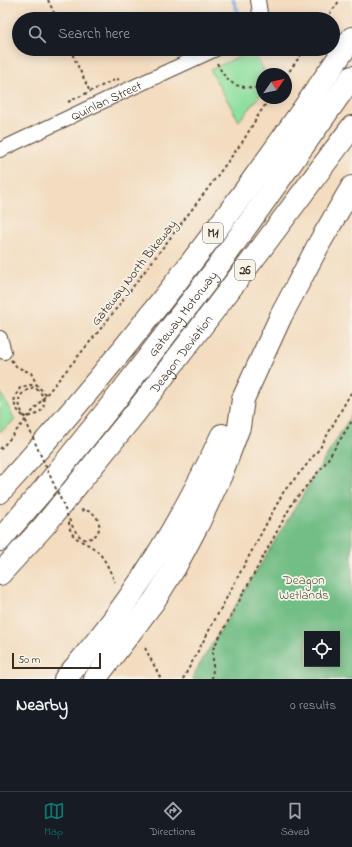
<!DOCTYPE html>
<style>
body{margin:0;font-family:"Indie Flower",sans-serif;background:#20242c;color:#f1f3f6}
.controls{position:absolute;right:12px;bottom:12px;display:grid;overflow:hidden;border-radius:0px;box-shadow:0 2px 10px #0003}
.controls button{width:36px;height:36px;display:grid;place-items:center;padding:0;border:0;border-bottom:1px solid #363941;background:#171b24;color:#f1f3f6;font:20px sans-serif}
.compass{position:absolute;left:256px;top:68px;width:36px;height:36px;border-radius:50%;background:#171b24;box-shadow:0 2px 10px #0003;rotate:56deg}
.scale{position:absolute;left:12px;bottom:10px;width:89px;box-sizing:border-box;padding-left:4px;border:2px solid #3b2a1e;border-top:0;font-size:11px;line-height:14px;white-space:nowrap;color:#3b2a1e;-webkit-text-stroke:3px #f7f3e8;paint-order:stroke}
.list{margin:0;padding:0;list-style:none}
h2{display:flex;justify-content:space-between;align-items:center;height:52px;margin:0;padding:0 16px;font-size:17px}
h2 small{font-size:13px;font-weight:400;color:#9ea1a6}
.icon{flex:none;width:22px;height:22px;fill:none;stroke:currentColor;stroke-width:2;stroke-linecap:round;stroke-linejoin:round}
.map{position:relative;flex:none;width:352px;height:679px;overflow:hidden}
.search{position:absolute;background:#171b24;box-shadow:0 2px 10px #0003;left:12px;right:12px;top:12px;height:44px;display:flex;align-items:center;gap:10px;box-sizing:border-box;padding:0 14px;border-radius:22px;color:#9ea1a6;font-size:15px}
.sheet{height:112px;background:#171b24}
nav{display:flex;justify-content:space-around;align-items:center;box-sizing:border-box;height:56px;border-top:1px solid #363941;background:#171b24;font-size:11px;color:#9ea1a6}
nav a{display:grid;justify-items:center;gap:2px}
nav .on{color:#0f766e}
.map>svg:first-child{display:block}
.green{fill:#8fe09f;stroke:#65855e}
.forest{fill:#73be86;stroke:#577452;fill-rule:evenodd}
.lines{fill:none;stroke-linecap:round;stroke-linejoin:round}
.stream{stroke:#6da1d9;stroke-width:3.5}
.street-casing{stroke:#574536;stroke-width:16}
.highway-casing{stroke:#574536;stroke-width:24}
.path{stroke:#574536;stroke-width:2;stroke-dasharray:3 3;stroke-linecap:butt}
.street{stroke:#fff;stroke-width:14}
.highway{stroke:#fff;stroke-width:22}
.path-bridge{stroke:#574536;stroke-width:2;stroke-dasharray:3 3;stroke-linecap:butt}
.labels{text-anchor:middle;stroke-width:3.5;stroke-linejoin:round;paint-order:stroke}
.shield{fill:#f7f3e8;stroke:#73665b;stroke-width:1}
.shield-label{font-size:12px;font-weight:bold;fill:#3b2a1e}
.street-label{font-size:13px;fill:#3b2a1e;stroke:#f7f3e8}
.park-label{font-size:13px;fill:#50583e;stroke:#f7f3e8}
</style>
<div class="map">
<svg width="352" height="679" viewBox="0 0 352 679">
<rect width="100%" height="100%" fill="#f7f3e8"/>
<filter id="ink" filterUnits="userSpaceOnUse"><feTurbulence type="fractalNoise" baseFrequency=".025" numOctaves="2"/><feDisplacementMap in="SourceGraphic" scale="8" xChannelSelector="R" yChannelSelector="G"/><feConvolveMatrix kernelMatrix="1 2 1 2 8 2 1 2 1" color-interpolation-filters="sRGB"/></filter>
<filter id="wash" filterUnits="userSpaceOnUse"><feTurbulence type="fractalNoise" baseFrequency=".012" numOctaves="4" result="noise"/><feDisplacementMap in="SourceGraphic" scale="16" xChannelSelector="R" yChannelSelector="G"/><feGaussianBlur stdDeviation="0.9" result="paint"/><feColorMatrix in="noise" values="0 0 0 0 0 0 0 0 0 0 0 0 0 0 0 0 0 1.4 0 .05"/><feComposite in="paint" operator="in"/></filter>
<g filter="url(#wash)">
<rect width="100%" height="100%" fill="#f3dcbf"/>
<g class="green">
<path d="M253,50L266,74H262V93L239,121L210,70Z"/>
<path d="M0,391L15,420L0,432Z"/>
</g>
<path class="forest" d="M352,413V679H193L192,677L350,417ZM307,634H337V664H307Z"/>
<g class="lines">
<path class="stream" d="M233,0L239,14"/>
</g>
</g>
<g filter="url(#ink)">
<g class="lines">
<g class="street-casing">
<g id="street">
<path d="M258,0L260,13L258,19"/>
<path id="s1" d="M0,150L114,96L216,49"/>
<path d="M0,338L4,352"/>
</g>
</g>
<g class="highway-casing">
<g id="highway">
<path d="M0,492C129,351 245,197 352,38"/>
<path id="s2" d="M0,540L44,489L113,403L216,269L352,77"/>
<path id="s3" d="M0,574L44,526L136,412L263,246L352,127"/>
<path d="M65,679C130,606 181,523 222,435"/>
<path d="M95,679L154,601L174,569L199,522L221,475L239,427L243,399L281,316L320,242L352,187"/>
</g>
</g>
<g class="path">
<path d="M48,0L57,19"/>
<path d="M326,19L340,0"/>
<path d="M70,49L90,92"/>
<path d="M217,63C229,87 236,87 262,88"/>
<path d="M286,76L305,49"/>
<path d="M68,102L112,81L119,79"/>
<path d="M11,360L17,367L31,373L37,385L46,395"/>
<path d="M23,416C12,405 12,401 20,388L28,385H37"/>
<path d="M0,449L8,441L103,326L209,187L243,141L259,114L270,98"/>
<path d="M69,522C69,542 87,540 98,552C106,560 110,572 115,582"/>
<path d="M145,648L161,679"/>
<path d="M183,679L284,491L304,468L320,448L352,391"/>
<path d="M212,679L213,669V649L293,502L324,465L352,421"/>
</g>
<use href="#street" class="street"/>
<use href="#highway" class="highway"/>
<path class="path-bridge" d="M23,416C44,419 52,399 34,387C28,389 20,393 19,400C19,409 25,418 28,426C39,452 51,478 63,504C66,512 74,534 82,538C85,540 88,539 91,538C107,532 98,506 79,511"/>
</g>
</g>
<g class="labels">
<g class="shield">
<rect x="203" y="223" width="20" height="20" rx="3"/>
<rect x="235" y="260" width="20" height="20" rx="3"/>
</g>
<g class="shield-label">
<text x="213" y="237">M1</text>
<text x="245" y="274">26</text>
</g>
<g class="street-label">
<text dy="5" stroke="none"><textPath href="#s1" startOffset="117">Quinlan Street</textPath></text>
<text transform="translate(133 272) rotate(-52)" y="5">Gateway North Bikeway</text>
<text dy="5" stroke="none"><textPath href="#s2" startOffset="291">Gateway Motorway</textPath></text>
<text dy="5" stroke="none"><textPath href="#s3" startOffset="285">Deagon Deviation</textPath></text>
</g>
<g class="park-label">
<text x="304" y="584">Deagon<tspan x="304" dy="15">Wetlands</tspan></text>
</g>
</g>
</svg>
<div class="controls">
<button><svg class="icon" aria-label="locate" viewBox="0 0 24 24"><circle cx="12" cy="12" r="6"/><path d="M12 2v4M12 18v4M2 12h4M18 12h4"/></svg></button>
</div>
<svg class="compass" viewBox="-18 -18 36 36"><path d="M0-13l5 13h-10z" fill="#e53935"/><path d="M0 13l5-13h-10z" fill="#9ea1a6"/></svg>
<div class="scale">50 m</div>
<div class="search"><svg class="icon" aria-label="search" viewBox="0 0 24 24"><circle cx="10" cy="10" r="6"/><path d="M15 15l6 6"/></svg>Search here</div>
</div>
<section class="sheet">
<h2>Nearby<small>0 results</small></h2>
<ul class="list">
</ul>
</section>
<nav>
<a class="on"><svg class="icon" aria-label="map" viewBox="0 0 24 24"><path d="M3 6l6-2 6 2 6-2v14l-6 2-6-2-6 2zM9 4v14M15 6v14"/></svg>Map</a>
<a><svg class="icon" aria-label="directions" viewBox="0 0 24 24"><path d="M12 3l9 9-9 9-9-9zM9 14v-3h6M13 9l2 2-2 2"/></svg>Directions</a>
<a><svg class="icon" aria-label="saved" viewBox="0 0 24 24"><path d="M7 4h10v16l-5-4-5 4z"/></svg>Saved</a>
</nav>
